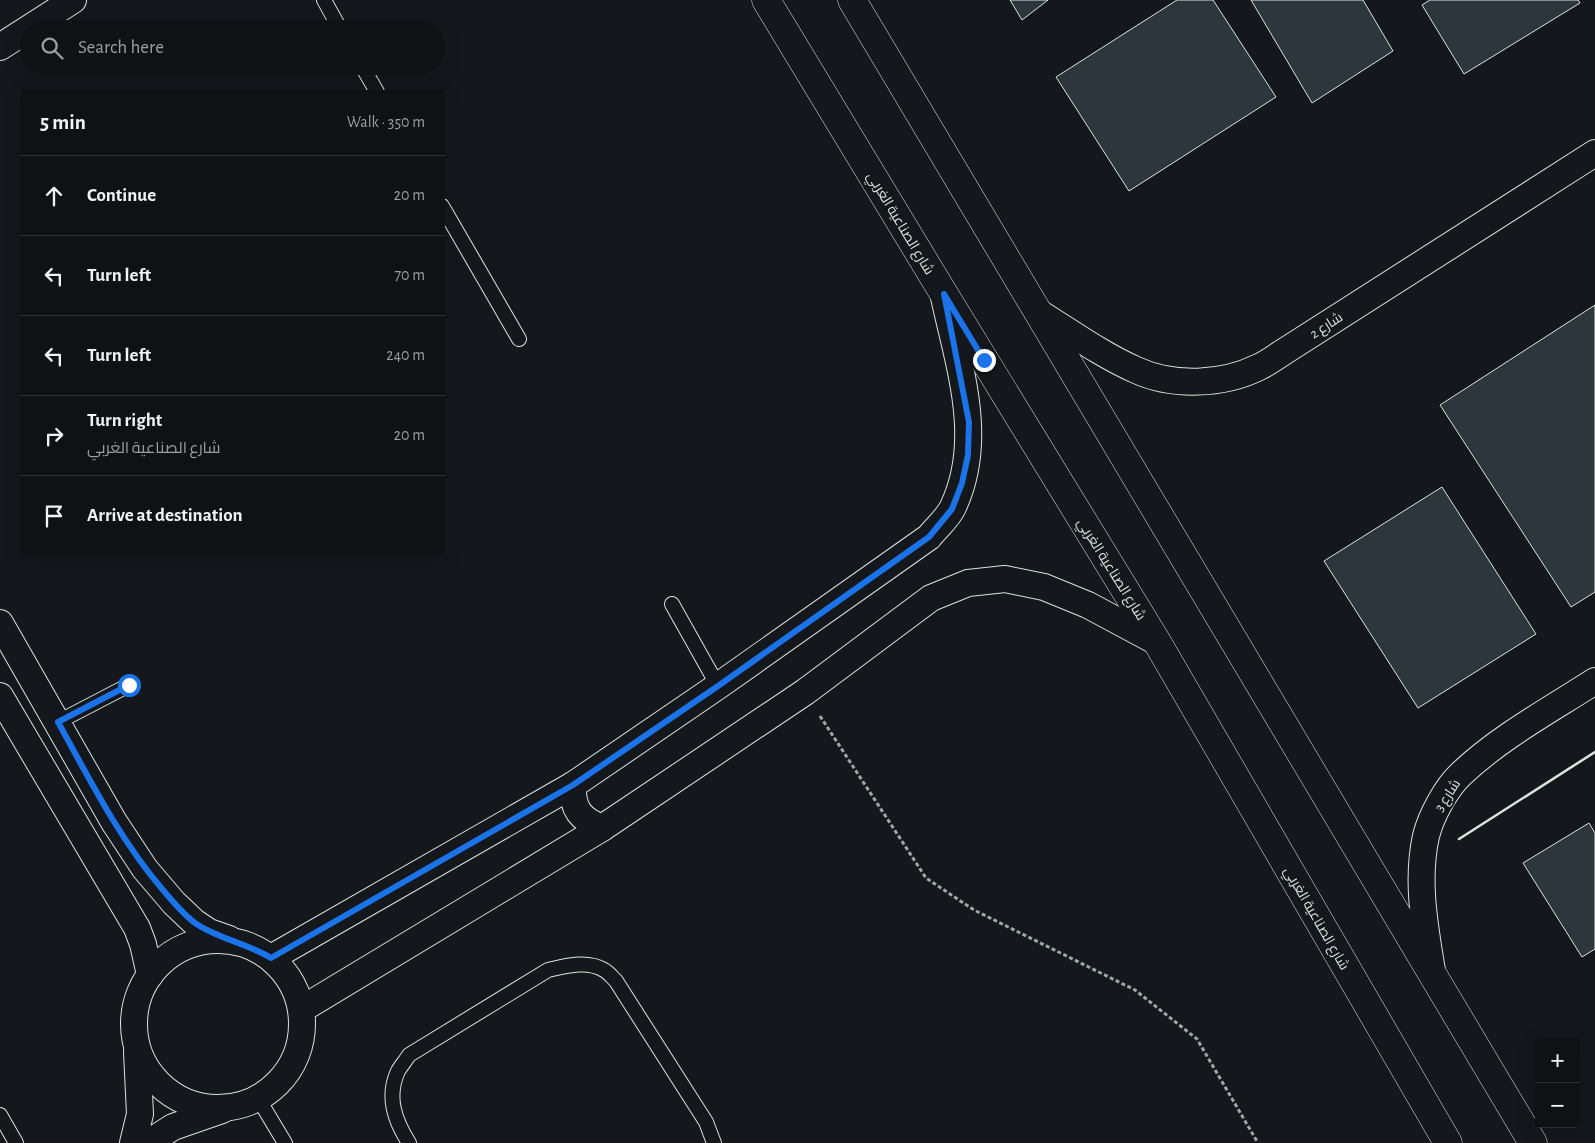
<!DOCTYPE html>
<meta charset="utf-8">
<style>
body{margin:0;font-family:"Alegreya Sans",Cairo,sans-serif;background:#1d2022;color:#f1f3f6}
.controls{position:absolute;right:15px;bottom:15px;display:grid;overflow:hidden;border-radius:5px;box-shadow:0 5px 20px #0002}
.controls button{width:45px;height:45px;display:grid;place-items:center;padding:0;border:0;border-bottom:1px solid #2f3234;background:#0f1215;color:#f1f3f6;font:25px sans-serif}
.stop{position:absolute;width:15px;height:15px;margin:-11px;border:4px solid #1a73e8;border-radius:50%;background:#fff}
.stop.end{background:#1a73e8;border-color:#fff;box-shadow:0 1px 5px #0008}
.list{margin:0;padding:0;list-style:none}
h2{display:flex;justify-content:space-between;align-items:center;height:65px;margin:0;padding:0 20px;font-size:21px}
h2 small{font-size:16px;font-weight:400;color:#9b9ea0}
.list li{display:grid;grid-template-columns:32px 1fr auto;gap:15px;align-items:center;box-sizing:border-box;height:80px;padding:0 20px;border-top:1px solid #2f3234}
.list b{display:block;font-size:19px;white-space:nowrap}
.list p{margin:0;font-size:16px;white-space:nowrap;color:#9b9ea0}
.list em{font-size:16px;font-style:normal;color:#9b9ea0}
.icon{flex:none;width:28px;height:28px;fill:none;stroke:currentColor;stroke-width:2;stroke-linecap:round;stroke-linejoin:round}
.map{position:relative;flex:none;width:1595px;height:1143px;overflow:hidden}
.search{position:absolute;background:#0f1215;box-shadow:0 5px 20px #0002;left:20px;top:20px;width:425px;height:55px;display:flex;align-items:center;gap:12px;box-sizing:border-box;padding:0 18px;border-radius:28px;color:#9b9ea0;font-size:19px}
.panel{position:absolute;background:#0f1215;box-shadow:0 5px 20px #0002;left:20px;top:90px;width:425px;height:465px;border-radius:5px}
.map>svg:first-child{display:block}
.building{fill:#2c363c;stroke:#d8e6dc}
.lines{fill:none;stroke-linecap:round;stroke-linejoin:round}
.lane-casing{stroke:#d8e6dc;stroke-width:16}
.street-casing{stroke:#d8e6dc;stroke-width:28}
.primary-casing{stroke:#d8e6dc;stroke-width:29}
.path{stroke:#9da8a2;stroke-width:3;stroke-dasharray:4 2.5;stroke-linecap:butt}
.lane{stroke:#14181c;stroke-width:14}
.street{stroke:#14181c;stroke-width:26}
.primary{stroke:#14181c;stroke-width:28}
.wall{stroke:#d8e6dc;stroke-width:2.5}
.route{stroke:#1a73e8;stroke-width:6}
.labels{text-anchor:middle;stroke-width:4;stroke-linejoin:round;paint-order:stroke}
.street-label{font-size:14px;fill:#d8e6dc;stroke:#14181c}
</style>
<div class="map">
<svg width="1595" height="1143" viewBox="0 0 1595 1143">
<rect width="100%" height="100%" fill="#14181c"/>
<g class="building">
<path d="M1010,0H1048L1022,20Z"/>
<path d="M1177,0H1213L1276,97L1129,191L1056,77Z"/>
<path d="M1251,0H1363L1393,51L1312,103Z"/>
<path d="M1430,0H1578L1580,3L1464,74L1422,5Z"/>
<path d="M1595,305V592L1571,607L1440,405Z"/>
<path d="M1442,487L1536,634L1418,708L1324,561Z"/>
<path d="M1589,823L1595,833V949L1582,957L1523,863Z"/>
</g>
<g class="lines">
<g class="lane-casing">
<g id="lane">
<path d="M324,0L340,29"/>
<path d="M362,66L377,92"/>
<path d="M442,206L519,339"/>
<path d="M672,604L718,686"/>
<path d="M58,722L129,685"/>
<path d="M258,1098L285,1143"/>
<path d="M0,1115L16,1143"/>
<path d="M409,1143C395,1121 386,1097 398,1071C401,1066 406,1060 409,1055L548,970C566,966 587,960 604,970C608,972 612,977 616,981L706,1122L714,1143"/>
</g>
</g>
<g class="street-casing">
<g id="street">
<path d="M0,47L73,0"/>
<path d="M1038,312C1070,332 1102,355 1136,370C1173,387 1223,385 1259,367C1268,363 1277,356 1285,351L1595,153"/>
<path d="M0,623L114,822L145,869L174,903L194,922L209,932L229,939"/>
<path d="M0,696L137,928L143,944L150,975"/>
<path d="M573,785C572,809 580,819 602,828"/>
<circle cx="218" cy="1024" r="84"/>
<path d="M271,958L573,785L718,686L929,537C936,528 948,518 953,507C985,439 959,367 944,297"/>
<path d="M1432,971C1425,927 1416,881 1426,836C1431,816 1446,788 1461,774C1500,737 1550,710 1595,681"/>
<path d="M302,1009L602,828L805,692L931,598L968,583L1005,579L1044,587L1088,605L1157,642"/>
<path d="M133,1143L140,1114L137,1052"/>
<path d="M148,1143L173,1127L222,1110"/>
</g>
</g>
<g class="primary-casing">
<g id="primary">
<path d="M766,0L944,294L1157,642L1448,1143"/>
<path d="M852,0L1533,1143"/>
</g>
</g>
<path class="path" d="M820,716L926,878L974,910L1135,990L1197,1039L1258,1143"/>
<use href="#lane" class="lane"/>
<use href="#street" class="street"/>
<use href="#primary" class="primary"/>
<path class="wall" d="M1459,839L1595,752"/>
</g>
<g class="lines">
<path class="route" d="M129,685L58,722C90,780 120,840 163,890C173,902 183,914 195,923C218,939 247,943 271,958L573,785L718,686L929,537L952,509L962,483L968,455L969,422L944,294L984,360"/>
</g>
<g class="labels">
<g class="street-label">
<text transform="translate(901 223) rotate(59)" y="5">شارع الصناعية الغربي</text>
<text transform="translate(1326 325) rotate(-33)" y="5">شارع 2</text>
<text transform="translate(1112 569) rotate(58)" y="5">شارع الصناعية الغربي</text>
<text transform="translate(1447 795) rotate(-57)" y="5">شارع 3</text>
<text transform="translate(1317 918) rotate(60)" y="5">شارع الصناعية الغربي</text>
</g>
</g>
</svg>
<div class="controls">
<button>+</button>
<button>−</button>
</div>
<div class="stop" style="left:129px;top:685px"></div>
<div class="stop end" style="left:984px;top:360px"></div>
<div class="search"><svg class="icon" aria-label="search" viewBox="0 0 24 24"><circle cx="10" cy="10" r="6"/><path d="M15 15l6 6"/></svg>Search here</div>
<section class="panel">
<h2>5 min<small>Walk · 350 m</small></h2>
<ul class="list">
<li><svg class="icon" aria-label="ahead" viewBox="0 0 24 24"><path d="M12 20V5M6 11l6-6 6 6"/></svg><div><b>Continue</b></div><em>20 m</em></li>
<li><svg class="icon" aria-label="left" viewBox="0 0 24 24"><path d="M17 20v-9H6M10 6l-5 5 5 5"/></svg><div><b>Turn left</b></div><em>70 m</em></li>
<li><svg class="icon" aria-label="left" viewBox="0 0 24 24"><path d="M17 20v-9H6M10 6l-5 5 5 5"/></svg><div><b>Turn left</b></div><em>240 m</em></li>
<li><svg class="icon" aria-label="right" viewBox="0 0 24 24"><path d="M7 20v-9h11M14 6l5 5-5 5"/></svg><div><b>Turn right</b><p>شارع الصناعية الغربي</p></div><em>20 m</em></li>
<li><svg class="icon" aria-label="arrive" viewBox="0 0 24 24"><path d="M6 21V4h12l-3 4 3 4H6"/></svg><div><b>Arrive at destination</b></div></li>
</ul>
</section>
</div>
